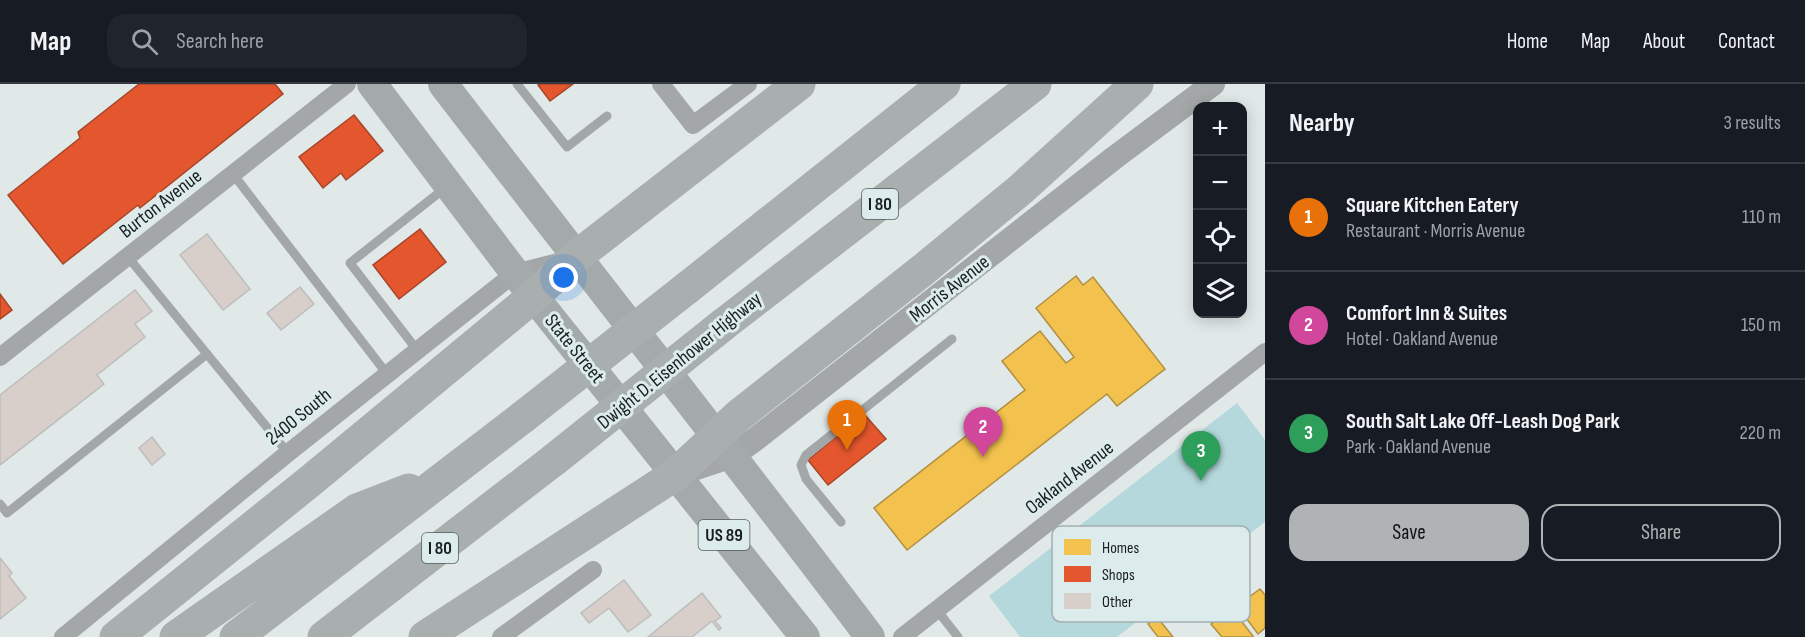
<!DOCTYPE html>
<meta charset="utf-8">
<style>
body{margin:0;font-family:"Sofia Sans Condensed",sans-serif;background:#20242c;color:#f1f3f6}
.controls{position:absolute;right:18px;top:18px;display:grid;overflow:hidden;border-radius:12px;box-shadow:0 3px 15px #0003}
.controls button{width:54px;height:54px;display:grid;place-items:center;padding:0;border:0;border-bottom:2px solid #363941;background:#171b24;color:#f1f3f6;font:30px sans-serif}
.you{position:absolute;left:564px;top:194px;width:21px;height:21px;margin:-15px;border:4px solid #fff;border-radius:50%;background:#1a73e8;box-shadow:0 0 0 9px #1a73e833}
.badge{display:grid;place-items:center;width:39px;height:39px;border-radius:50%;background:#afb3b5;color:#fff;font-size:20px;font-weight:700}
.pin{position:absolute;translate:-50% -50px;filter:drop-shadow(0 2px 3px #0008)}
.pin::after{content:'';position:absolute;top:32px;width:21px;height:18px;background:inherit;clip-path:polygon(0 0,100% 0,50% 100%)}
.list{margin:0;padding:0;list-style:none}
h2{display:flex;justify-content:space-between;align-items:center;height:78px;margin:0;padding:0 24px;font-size:26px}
h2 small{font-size:20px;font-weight:400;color:#9ea1a6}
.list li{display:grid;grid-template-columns:39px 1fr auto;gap:18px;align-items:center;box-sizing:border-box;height:108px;padding:0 24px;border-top:2px solid #363941}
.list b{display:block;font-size:22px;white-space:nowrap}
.list p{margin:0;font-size:20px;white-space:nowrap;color:#9ea1a6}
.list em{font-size:20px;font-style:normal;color:#9ea1a6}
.actions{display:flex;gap:12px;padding:18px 24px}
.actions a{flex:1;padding:14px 0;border:2px solid #afb3b5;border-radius:18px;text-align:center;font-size:21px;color:#afb3b5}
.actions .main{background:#afb3b5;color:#111}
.icon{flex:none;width:33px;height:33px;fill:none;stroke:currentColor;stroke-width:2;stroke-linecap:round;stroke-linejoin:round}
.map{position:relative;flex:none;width:1265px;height:553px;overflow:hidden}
header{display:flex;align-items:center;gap:36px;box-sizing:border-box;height:84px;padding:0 30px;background:#171b24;border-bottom:2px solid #363941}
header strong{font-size:28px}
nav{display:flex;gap:33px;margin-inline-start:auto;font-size:21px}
.search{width:420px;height:54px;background:#20242c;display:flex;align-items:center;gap:15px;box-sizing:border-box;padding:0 21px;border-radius:18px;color:#9ea1a6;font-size:22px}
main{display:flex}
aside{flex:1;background:#171b24}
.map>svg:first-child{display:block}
.green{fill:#b4d8db}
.homes{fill:#f2c14e;stroke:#b19040;stroke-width:1.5}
.shops{fill:#e4572e;stroke:#a7462a;stroke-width:1.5}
.building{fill:#d8ceca;stroke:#bdbebe;stroke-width:1.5}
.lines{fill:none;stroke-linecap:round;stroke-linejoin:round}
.service{stroke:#a4a7a7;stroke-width:9}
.minor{stroke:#a4a7a7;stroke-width:18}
.tertiary{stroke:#a4a7a7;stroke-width:24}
.primary{stroke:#a4aaaa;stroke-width:30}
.motorway{stroke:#a9aeae;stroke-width:33}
.motorway-bridge{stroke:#a9aeae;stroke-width:33}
.labels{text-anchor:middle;stroke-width:6;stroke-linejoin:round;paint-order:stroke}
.shield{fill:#dcebec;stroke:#545c5c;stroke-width:1.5}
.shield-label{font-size:18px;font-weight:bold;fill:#191e1f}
.street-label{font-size:20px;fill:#191e1f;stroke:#dcebec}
.key{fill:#dcebec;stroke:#a2aeae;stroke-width:1.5}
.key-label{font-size:16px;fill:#191e1f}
</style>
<header>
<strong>Map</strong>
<div class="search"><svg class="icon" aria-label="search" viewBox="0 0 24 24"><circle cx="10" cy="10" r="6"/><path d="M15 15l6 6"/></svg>Search here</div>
<nav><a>Home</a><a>Map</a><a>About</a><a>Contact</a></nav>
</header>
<main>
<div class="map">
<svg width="1265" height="553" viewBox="0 0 1265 553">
<rect width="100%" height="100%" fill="#e0e8e8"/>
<path class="green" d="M1237,319L1265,356V438L1117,553H1020L989,512Z"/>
<g class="homes">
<path d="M1076,192L1083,201L1093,193L1165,285L1117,322L1107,310L907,466L874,424L1025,306L1002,277L1040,247L1066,279L1074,273L1036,224Z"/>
<path d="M1260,505L1265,511V544L1258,550L1237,522Z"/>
<path d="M1231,524L1253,552V553H1222L1211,540Z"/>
<path d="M1157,533L1173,553H1158L1148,540Z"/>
</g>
<g class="shops">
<path d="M139,0H275L283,10L140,124L138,121L63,180L8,111L80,54L78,48Z"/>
<path d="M540,0H573L550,17L538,1Z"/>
<path d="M354,31L383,67L346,96L341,89L323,104L299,73Z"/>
<path d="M420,145L446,178L399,215L373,181Z"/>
<path d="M0,210L12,226L0,235Z"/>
<path d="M864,330L886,355L828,401L808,376Z"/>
</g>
<g class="building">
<path d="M207,150L250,205L223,226L180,171Z"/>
<path d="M300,203L314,220L281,246L267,229Z"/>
<path d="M135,206L152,227L135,240L145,253L97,291L104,300L0,381V311Z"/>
<path d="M152,353L165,370L152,381L139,364Z"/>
<path d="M0,474L12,489L9,492L26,514L0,535Z"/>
<path d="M624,496L651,531L628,548L609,524L589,539L581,529Z"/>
<path d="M702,509L721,533L715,537L721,544L719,546L712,537L692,553H648Z"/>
</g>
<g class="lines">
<g class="service">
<path d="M517,0L567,63L607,32"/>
<path d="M233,90L387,290"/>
<path d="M417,266L350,179L445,104"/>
<path d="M207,270L288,369"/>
<path d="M0,420L7,429L207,270L128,173"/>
<path d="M841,438L806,395L801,381L806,371L952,255"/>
<path d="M937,526L958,553"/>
</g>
<g class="minor">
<path d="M661,0L693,41L748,0"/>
<path d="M0,273L347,0"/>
<path d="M63,553L288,369L515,189L566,176"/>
<path d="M501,553L593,486"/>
<path d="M902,553L1265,268"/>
</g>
<path class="tertiary" d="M681,389L732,372L753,357L1114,74L1213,0"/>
<g class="primary">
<path d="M372,0L515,189L805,553"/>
<path d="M443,0C585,185 730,367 870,553"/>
</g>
<g class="motorway">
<path d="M687,204L944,0"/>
<path d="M724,240L1035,0"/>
<path d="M116,553L309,398L534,212L576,173L799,0"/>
<path d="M176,553L357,426L409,406"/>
<path d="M236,553L523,333"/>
<path d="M324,553L555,375"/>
<path d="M425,553L676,390L738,332L924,185L1020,106L1137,0"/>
</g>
<g class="motorway-bridge">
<path d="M523,333L687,204"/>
<path d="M555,375L724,240"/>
</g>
</g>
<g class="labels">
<g class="shield">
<rect x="862" y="105" width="36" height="30" rx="4.5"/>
<rect x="698.5" y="436" width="51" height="30" rx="4.5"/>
<rect x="422" y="449" width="36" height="30" rx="4.5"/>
</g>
<g class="shield-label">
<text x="880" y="126">I 80</text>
<text x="724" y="457">US 89</text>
<text x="440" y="470">I 80</text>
</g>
<g class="street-label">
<text transform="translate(160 119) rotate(-38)" y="7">Burton Avenue</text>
<text transform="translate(949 204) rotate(-38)" y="7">Morris Avenue</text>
<text transform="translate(575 264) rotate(51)" y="7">State Street</text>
<text transform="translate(679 276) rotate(-39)" y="7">Dwight D. Eisenhower Highway</text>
<text transform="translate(298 332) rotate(-39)" y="7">2400 South</text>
<text transform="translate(1069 393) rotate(-38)" y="7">Oakland Avenue</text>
</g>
</g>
<rect x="1052" y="442" width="198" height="96" rx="9" class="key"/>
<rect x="1064" y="455" width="27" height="16" fill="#f2c14e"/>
<rect x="1064" y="482" width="27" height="16" fill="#e4572e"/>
<rect x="1064" y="509" width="27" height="16" fill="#d8ceca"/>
<g class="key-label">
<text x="1102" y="469">Homes</text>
<text x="1102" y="496">Shops</text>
<text x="1102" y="523">Other</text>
</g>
</svg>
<div class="controls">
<button>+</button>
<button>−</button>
<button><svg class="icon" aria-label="locate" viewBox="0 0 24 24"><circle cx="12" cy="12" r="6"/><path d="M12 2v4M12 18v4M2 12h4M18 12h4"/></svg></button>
<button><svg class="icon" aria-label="layers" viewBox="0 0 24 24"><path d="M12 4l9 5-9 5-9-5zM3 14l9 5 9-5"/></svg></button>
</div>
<div class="you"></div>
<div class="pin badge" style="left:847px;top:366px;background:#e8710a">1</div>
<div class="pin badge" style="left:983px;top:373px;background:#d1479c">2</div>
<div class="pin badge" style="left:1201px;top:397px;background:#2e9e5b">3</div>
</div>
<aside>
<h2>Nearby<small>3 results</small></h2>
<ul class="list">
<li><span class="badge" style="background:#e8710a">1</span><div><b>Square Kitchen Eatery</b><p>Restaurant · Morris Avenue</p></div><em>110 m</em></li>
<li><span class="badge" style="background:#d1479c">2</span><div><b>Comfort Inn &amp; Suites</b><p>Hotel · Oakland Avenue</p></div><em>150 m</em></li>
<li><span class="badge" style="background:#2e9e5b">3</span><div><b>South Salt Lake Off-Leash Dog Park</b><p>Park · Oakland Avenue</p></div><em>220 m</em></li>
</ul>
<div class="actions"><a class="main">Save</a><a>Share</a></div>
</aside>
</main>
